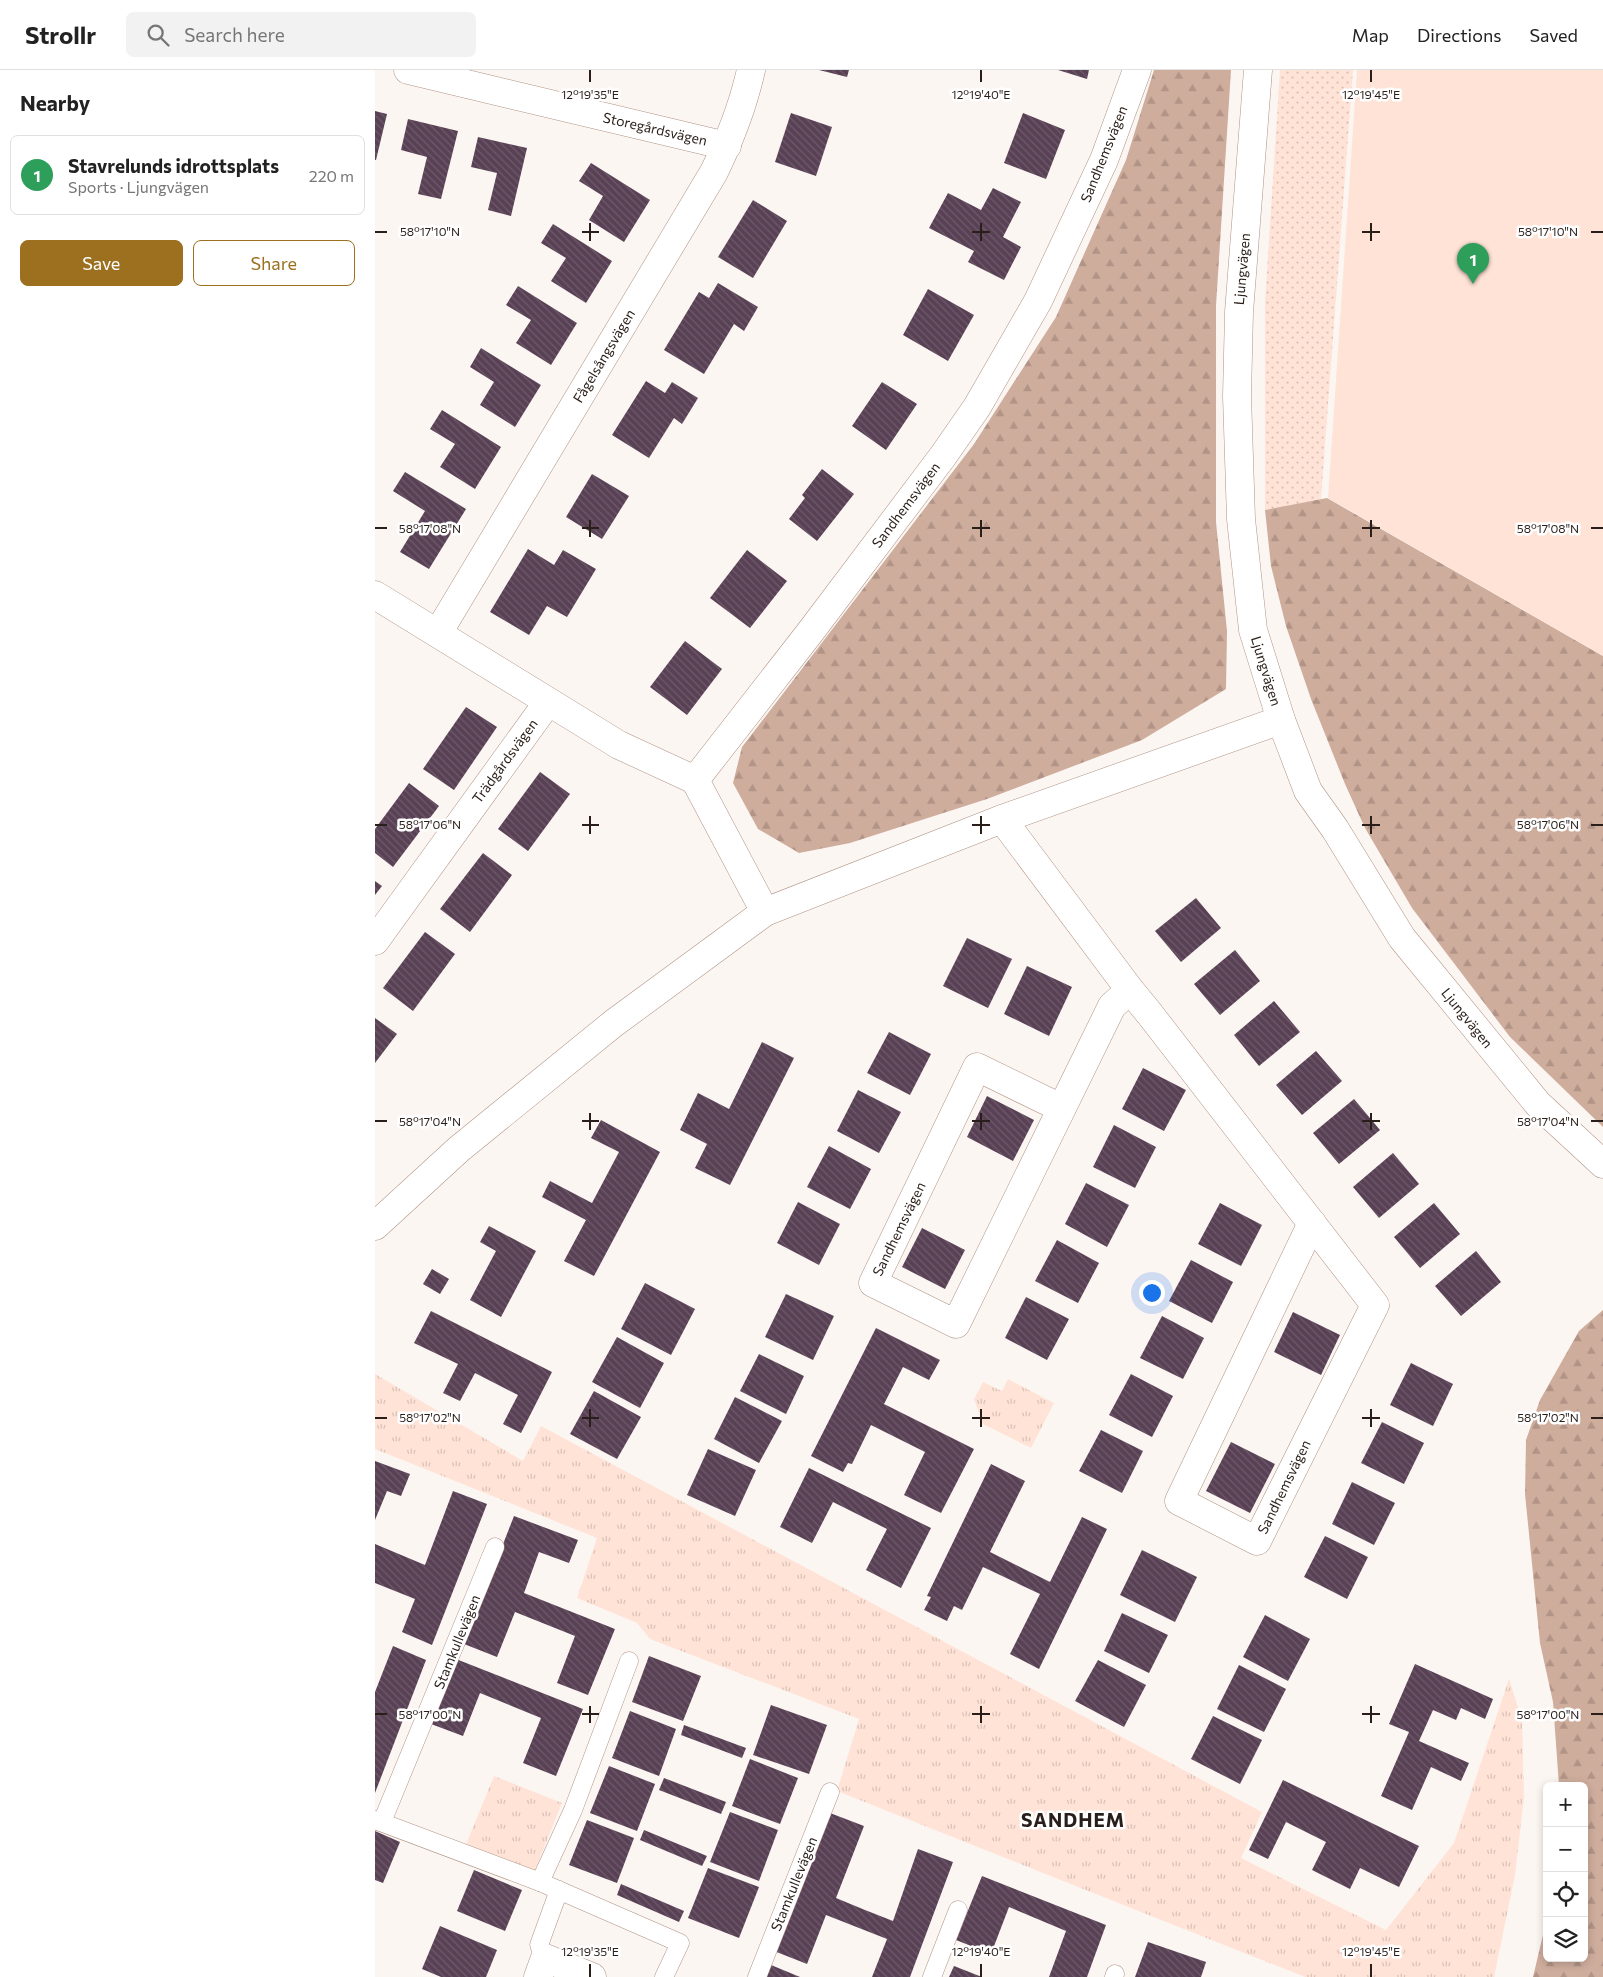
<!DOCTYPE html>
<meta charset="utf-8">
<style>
body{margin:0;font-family:Commissioner,sans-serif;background:#f2f2f2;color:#222}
.controls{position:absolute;right:15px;bottom:15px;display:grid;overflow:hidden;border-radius:8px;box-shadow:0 2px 8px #0003}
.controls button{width:45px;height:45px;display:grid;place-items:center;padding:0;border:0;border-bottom:1px solid #e0e0e0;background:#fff;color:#222;font:25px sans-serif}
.you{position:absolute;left:776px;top:1222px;width:18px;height:18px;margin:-12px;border:4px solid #fff;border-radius:50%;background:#1a73e8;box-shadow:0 0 0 8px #1a73e833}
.badge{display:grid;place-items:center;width:32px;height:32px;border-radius:50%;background:#9c701f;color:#fff;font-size:16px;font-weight:700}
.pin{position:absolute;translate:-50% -41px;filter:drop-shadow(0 1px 2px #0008)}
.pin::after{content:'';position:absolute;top:26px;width:18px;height:15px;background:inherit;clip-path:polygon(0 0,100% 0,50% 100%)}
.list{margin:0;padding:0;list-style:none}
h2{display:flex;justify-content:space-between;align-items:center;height:65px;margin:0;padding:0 20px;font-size:21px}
h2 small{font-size:16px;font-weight:400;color:#767676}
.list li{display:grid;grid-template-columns:32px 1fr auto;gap:15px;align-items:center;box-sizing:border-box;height:80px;margin:0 10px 10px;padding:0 10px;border:1px solid #e0e0e0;border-radius:8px}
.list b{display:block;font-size:19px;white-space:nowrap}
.list p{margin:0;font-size:16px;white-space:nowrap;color:#767676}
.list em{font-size:16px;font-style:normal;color:#767676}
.actions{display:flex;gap:10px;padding:15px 20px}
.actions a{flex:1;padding:11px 0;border:1px solid #9c701f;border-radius:8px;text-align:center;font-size:18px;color:#9c701f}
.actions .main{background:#9c701f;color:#fff}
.icon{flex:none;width:28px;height:28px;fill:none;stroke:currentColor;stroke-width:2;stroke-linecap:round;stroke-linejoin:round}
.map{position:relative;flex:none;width:1228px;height:1907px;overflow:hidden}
header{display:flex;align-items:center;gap:30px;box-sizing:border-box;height:70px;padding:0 25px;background:#fff;border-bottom:1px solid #e0e0e0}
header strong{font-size:24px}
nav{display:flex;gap:28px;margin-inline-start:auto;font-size:18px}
.search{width:350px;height:45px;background:#f2f2f2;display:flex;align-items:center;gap:12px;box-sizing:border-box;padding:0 18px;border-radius:8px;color:#767676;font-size:19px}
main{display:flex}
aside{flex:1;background:#fff}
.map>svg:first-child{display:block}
.grass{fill:url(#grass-dots)}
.forest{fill:url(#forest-firs)}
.park{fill:url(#park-tufts)}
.pitch{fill:#ffe3d6}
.building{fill:url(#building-back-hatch)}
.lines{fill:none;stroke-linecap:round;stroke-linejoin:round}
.service-casing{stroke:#b09385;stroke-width:19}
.minor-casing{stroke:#b09385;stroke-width:29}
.service{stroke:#fff;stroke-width:18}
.minor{stroke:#fff;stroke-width:28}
.ticks{fill:none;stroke:#291e19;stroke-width:2}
.labels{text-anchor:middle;stroke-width:5;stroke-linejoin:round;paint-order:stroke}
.street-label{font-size:14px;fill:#291e19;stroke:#fff}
.district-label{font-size:19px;font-weight:bold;letter-spacing:1px;fill:#291e19;stroke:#fff}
.ticks-label{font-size:12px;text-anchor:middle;fill:#291e19;stroke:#fff;stroke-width:5;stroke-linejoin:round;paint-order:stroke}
</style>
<header>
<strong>Strollr</strong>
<div class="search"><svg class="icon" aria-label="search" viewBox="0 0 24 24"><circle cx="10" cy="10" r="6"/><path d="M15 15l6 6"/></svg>Search here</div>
<nav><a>Map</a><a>Directions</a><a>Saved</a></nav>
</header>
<main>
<aside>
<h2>Nearby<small></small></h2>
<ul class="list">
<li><span class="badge" style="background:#2e9e5b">1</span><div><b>Stavrelunds idrottsplats</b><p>Sports · Ljungvägen</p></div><em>220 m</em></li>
</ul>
<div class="actions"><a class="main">Save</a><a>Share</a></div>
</aside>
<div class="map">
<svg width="1228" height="1907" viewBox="0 0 1228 1907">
<defs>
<pattern id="grass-dots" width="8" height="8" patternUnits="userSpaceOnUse" patternTransform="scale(1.25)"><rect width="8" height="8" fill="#ffe3d6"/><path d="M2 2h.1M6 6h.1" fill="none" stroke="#dbc2b7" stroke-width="1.8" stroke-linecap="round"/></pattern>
<pattern id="forest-firs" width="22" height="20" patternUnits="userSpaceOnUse" patternTransform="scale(1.25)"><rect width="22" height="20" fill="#cfad9d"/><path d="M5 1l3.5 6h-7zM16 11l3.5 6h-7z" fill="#b29487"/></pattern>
<pattern id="park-tufts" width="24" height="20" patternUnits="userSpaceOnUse" patternTransform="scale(1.25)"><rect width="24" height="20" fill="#ffe3d6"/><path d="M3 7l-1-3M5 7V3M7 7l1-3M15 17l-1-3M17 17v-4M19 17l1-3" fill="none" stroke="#dbc2b7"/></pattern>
<pattern id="building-back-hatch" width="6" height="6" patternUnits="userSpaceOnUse" patternTransform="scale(1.25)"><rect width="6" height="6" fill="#594155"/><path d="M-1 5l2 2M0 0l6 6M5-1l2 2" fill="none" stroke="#6d5a69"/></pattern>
</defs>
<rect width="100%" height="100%" fill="#fcf6f3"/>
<path class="grass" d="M905,0H978L946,429L890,441V232Z"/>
<g class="forest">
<path d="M779,0H856L841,236V452L852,561L851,619L767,670L612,729L475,773L424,783L383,759L358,713L367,677L599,374L681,247L751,90Z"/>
<path d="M952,428L1228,586V1057L1135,967L1037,838L990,758L970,714L936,629L911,556L896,496L890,440Z"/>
<path d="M1228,1240V1907H1158L1172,1848V1888H1209V1716H1184L1178,1632L1165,1573L1150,1424L1151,1370L1165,1330L1204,1261Z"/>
</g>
<g class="park">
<path d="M0,1304L148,1391L166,1356L887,1742L866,1788L1011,1860L1079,1773L1134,1609L1147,1650L1149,1727L1140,1805L1119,1907H930L462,1721L484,1649L275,1569L262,1553L202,1528L222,1468L0,1379Z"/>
<path d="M633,1309L679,1333L656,1378L608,1354L599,1329L608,1312L627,1321Z"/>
<path d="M119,1706L187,1733L158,1805L90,1777Z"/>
</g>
<path class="pitch" d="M982,0H1228V586L953,428Z"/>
<g class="building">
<path d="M444,0H474L472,7Z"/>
<path d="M683,0H714L712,9Z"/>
<path d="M0,41L12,44L1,90H0Z"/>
<path d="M416,43L457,57L441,106L400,92Z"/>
<path d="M648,43L690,60L671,109L629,93Z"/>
<path d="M33,49L83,61L66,129L43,124L52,87L26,80Z"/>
<path d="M103,67L152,78L136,146L113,140L122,103L96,97Z"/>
<path d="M216,93L275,130L249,172L214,150L228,126L204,111Z"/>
<path d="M618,118L646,132L628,167L646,177L629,210L593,192L599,181L554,158L573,123L606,140Z"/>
<path d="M378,130L412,151L378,208L343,187Z"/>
<path d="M178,154L237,191L211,233L176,211L191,188L166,173Z"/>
<path d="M343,213L383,237L369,261L359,254L329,304L289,280L324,222L334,228Z"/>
<path d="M143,216L202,253L176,295L141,273L156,250L131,235Z"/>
<path d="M553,219L599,245L573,291L528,265Z"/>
<path d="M106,278L166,315L140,357L105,335L119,312L95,297Z"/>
<path d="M271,311L290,323L297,312L323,328L307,354L299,348L274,388L237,365Z"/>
<path d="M507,312L542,334L511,380L477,356Z"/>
<path d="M67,340L126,377L100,419L65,397L80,374L55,359Z"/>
<path d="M447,399L479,424L442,471L414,449L430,428L427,425Z"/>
<path d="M30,402L91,439L54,499L25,482L50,441L18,421Z"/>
<path d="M217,404L254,426L227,469L191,447Z"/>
<path d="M153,479L179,495L188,480L221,499L192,547L172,536L154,565L115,542Z"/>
<path d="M372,480L412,511L375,558L335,528Z"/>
<path d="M310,571L347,599L312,645L275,617Z"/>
<path d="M91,637L122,657L79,720L48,699Z"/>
<path d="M165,702L195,724L153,781L123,759Z"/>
<path d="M34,713L64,736L18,797L0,783V759Z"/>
<path d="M108,783L137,805L95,862L65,839Z"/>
<path d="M0,811L7,816L0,825Z"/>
<path d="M821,828L846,858L806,892L780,861Z"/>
<path d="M50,862L80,884L38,941L8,918Z"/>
<path d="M592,868L637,889L613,938L568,916Z"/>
<path d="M860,880L885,911L845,945L819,914Z"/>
<path d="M652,896L697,917L674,966L629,944Z"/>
<path d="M899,931L925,962L884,996L859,965Z"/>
<path d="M0,948L22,964L0,993Z"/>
<path d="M514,962L556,984L535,1025L492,1003Z"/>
<path d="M387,972L419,988L355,1115L320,1098L332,1074L305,1060L323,1023L354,1039Z"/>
<path d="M941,981L967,1011L927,1045L901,1015Z"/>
<path d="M768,998L811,1020L789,1061L747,1039Z"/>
<path d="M483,1020L526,1042L504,1083L462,1061Z"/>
<path d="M612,1026L659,1050L638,1091L592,1067Z"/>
<path d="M979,1029L1005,1060L964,1094L938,1063Z"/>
<path d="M226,1050L285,1082L219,1206L189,1191L211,1150L167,1127L175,1111L217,1133L244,1082L216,1068Z"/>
<path d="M739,1055L781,1077L760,1118L718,1097Z"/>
<path d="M454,1076L496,1099L475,1139L432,1117Z"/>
<path d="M1018,1083L1044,1114L1004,1148L978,1117Z"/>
<path d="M711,1113L754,1135L732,1177L690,1154Z"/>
<path d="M423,1132L465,1154L444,1195L402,1173Z"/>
<path d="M845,1133L887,1155L866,1196L823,1174Z"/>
<path d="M1059,1133L1085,1164L1045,1198L1019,1167Z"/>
<path d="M114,1156L161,1181L126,1247L95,1230L121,1181L105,1172Z"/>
<path d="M547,1158L590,1180L570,1219L527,1197Z"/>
<path d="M682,1170L724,1193L703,1233L660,1211Z"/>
<path d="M1101,1181L1126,1212L1086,1246L1060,1216Z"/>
<path d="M816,1190L858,1212L837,1253L794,1231Z"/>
<path d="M57,1199L74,1209L65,1224L48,1214Z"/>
<path d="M270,1213L320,1239L296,1285L246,1259Z"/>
<path d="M411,1224L459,1246L438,1290L390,1267Z"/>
<path d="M651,1227L694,1249L672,1290L630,1268Z"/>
<path d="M56,1241L177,1302L146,1363L128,1354L143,1325L100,1303L85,1331L68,1323L83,1294L39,1273Z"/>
<path d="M918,1242L965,1265L946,1305L899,1282Z"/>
<path d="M787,1246L829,1268L808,1309L765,1288Z"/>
<path d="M501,1258L565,1290L554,1310L528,1297L509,1334L599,1379L566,1443L529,1425L550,1382L496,1355L477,1394L473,1393L468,1402L436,1386Z"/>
<path d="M242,1267L289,1293L265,1338L217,1312Z"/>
<path d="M384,1284L429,1306L411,1344L365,1321Z"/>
<path d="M1036,1293L1078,1314L1058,1356L1015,1335Z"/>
<path d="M756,1304L798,1326L777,1367L734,1345Z"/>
<path d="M219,1321L266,1347L242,1389L195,1364Z"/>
<path d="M360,1327L407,1351L384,1393L339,1369Z"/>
<path d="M1007,1352L1049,1373L1029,1414L986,1393Z"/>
<path d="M726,1360L768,1381L747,1423L704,1401Z"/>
<path d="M856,1372L900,1394L875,1443L831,1421Z"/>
<path d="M333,1379L381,1400L360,1446L312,1425Z"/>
<path d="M0,1391L35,1404L26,1426L12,1421L0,1450Z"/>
<path d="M616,1394L650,1411L615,1482L675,1512L707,1447L732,1459L664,1599L635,1584L665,1524L608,1497L587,1540L579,1536L572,1551L549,1540L556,1527L552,1526Z"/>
<path d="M434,1398L556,1458L526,1518L491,1500L512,1459L458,1432L437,1473L405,1457Z"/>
<path d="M977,1412L1020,1433L999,1475L957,1454Z"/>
<path d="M78,1421L112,1434L57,1575L27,1562L40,1529L0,1513V1474L50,1495Z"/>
<path d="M139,1446L203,1470L194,1493L164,1482L149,1523L240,1559L213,1625L182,1613L200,1566L140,1542L122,1587L89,1574Z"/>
<path d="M950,1466L993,1487L972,1529L929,1507Z"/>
<path d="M767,1480L822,1507L800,1552L745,1525Z"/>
<path d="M747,1543L793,1565L774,1603L729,1581Z"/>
<path d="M890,1545L935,1569L913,1611L868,1587Z"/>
<path d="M18,1576L51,1590L0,1723V1622Z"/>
<path d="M274,1586L326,1606L308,1651L257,1632Z"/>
<path d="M81,1589L208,1639L181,1706L148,1693L166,1648L105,1623L88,1666L56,1654Z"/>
<path d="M723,1590L771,1615L749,1657L700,1631Z"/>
<path d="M1040,1594L1118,1629L1110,1649L1086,1638L1081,1650L1058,1640L1044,1671L1094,1693L1086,1711L1056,1697L1037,1740L1006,1726L1034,1662L1014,1654Z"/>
<path d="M864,1595L911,1619L889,1662L842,1639Z"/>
<path d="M396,1635L452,1655L434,1704L378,1685Z"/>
<path d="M255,1641L301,1659L284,1706L237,1688Z"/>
<path d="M838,1646L887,1670L865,1714L816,1689Z"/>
<path d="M309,1655L371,1678L367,1688L306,1665Z"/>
<path d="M375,1689L423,1708L405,1754L357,1736Z"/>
<path d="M234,1696L280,1714L262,1761L215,1743Z"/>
<path d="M289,1708L351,1732L346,1744L284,1720Z"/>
<path d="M908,1710L1044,1776L1024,1817L985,1798L975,1819L937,1800L951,1772L911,1752L893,1789L874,1780Z"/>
<path d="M355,1742L403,1760L384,1811L335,1792Z"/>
<path d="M455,1743L489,1756L461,1828L490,1840L518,1851L543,1779L578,1792L535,1907H497L512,1869L451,1845L432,1894L399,1881Z"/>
<path d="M212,1750L259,1768L242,1813L194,1795Z"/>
<path d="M269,1760L332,1786L327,1796L265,1770Z"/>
<path d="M0,1761L25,1772L8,1813L0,1810Z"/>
<path d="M333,1798L384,1817L364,1868L313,1848Z"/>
<path d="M99,1800L147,1820L130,1861L82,1841Z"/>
<path d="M607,1806L731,1855L712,1907H674L691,1861L634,1837L616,1884L581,1870Z"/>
<path d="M246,1814L309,1841L304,1852L242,1825Z"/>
<path d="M65,1856L122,1880L111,1907H66L47,1899Z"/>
<path d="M773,1872L831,1892L826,1907H760Z"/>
<path d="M396,1895L425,1907H391Z"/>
<path d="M579,1896L607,1907H574Z"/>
</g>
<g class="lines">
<g class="service-casing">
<g id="service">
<path d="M0,1750L165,1812L305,1873L289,1907"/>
<path d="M7,1752L120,1477"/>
<path d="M165,1812L198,1740L254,1591"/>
<path d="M170,1888L164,1875L184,1820"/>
<path d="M382,1907L455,1722"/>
<path d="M557,1907L583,1840"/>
<path d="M739,1907L740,1904"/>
</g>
</g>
<g class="minor-casing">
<g id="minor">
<path d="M33,0L352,76"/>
<path d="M883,0L864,242L862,326L866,449L878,560L906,650L933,721L960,759L1027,868L1163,1034L1228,1094"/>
<path d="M0,525L244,675L320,710"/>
<path d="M63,563L339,102C355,69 368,36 376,0"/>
<path d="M627,749L755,920L774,943L1000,1235L882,1471L804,1431L937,1153"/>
<path d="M390,842L320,710L436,561L568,386L602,337L663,231L729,90L762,0"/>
<path d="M0,871L173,632"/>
<path d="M686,1038L602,997L498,1213L581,1254L737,936L755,920"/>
<path d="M0,1156L84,1079L239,953L390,842L627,749L906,650"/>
<path d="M163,1907L170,1888L217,1907"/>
</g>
</g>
<use href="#service" class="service"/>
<use href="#minor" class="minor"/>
</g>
<path class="ticks" d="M215,0V12M606,0V12M996,0V12M215,153V171M606,153V171M996,153V171M0,162H12M207,162H224M597,162H615M987,162H1005M1216,162H1228M215,450V467M606,450V467M996,450V467M0,458H12M207,458H224M597,458H615M987,458H1005M1216,458H1228M215,746V764M606,746V764M996,746V764M0,755H12M207,755H224M597,755H615M987,755H1005M1216,755H1228M215,1043V1060M606,1043V1060M996,1043V1060M0,1051H12M207,1051H224M597,1051H615M987,1051H1005M1216,1051H1228M215,1339V1357M606,1339V1357M996,1339V1357M0,1348H12M207,1348H224M597,1348H615M987,1348H1005M1216,1348H1228M215,1636V1653M606,1636V1653M996,1636V1653M0,1644H12M207,1644H224M597,1644H615M987,1644H1005M1216,1644H1228M215,1894V1907M606,1894V1907M996,1894V1907"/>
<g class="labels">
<g class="street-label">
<text transform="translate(280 59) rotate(13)" y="5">Storegårdsvägen</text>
<text transform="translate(729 84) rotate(-68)" y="5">Sandhemsvägen</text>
<text transform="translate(867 199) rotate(-85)" y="5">Ljungvägen</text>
<text transform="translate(229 286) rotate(-59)" y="5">Fågelsångsvägen</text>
<text transform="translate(531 435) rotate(-53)" y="5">Sandhemsvägen</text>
<text transform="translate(891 601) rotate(73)" y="5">Ljungvägen</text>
<text transform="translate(130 691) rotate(-54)" y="5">Trädgårdsvägen</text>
<text transform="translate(1092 948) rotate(51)" y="5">Ljungvägen</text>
<text transform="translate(524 1159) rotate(-64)" y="5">Sandhemsvägen</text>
<text transform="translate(909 1417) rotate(-64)" y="5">Sandhemsvägen</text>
<text transform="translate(82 1572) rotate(-68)" y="5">Stamkullevägen</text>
<text transform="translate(419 1814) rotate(-68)" y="5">Stamkullevägen</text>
</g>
<g class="district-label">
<text x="698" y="1757">SANDHEM</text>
</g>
</g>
<g class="ticks-label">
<text x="215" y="29">12°19'35"E</text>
<text x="606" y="29">12°19'40"E</text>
<text x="996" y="29">12°19'45"E</text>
<text x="55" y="166">58°17'10"N</text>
<text x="1173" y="166">58°17'10"N</text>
<text x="55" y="463">58°17'08"N</text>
<text x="1173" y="463">58°17'08"N</text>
<text x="55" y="759">58°17'06"N</text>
<text x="1173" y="759">58°17'06"N</text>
<text x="55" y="1056">58°17'04"N</text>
<text x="1173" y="1056">58°17'04"N</text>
<text x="55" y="1352">58°17'02"N</text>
<text x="1173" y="1352">58°17'02"N</text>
<text x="55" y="1649">58°17'00"N</text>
<text x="1173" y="1649">58°17'00"N</text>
<text x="215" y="1886">12°19'35"E</text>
<text x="606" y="1886">12°19'40"E</text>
<text x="996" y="1886">12°19'45"E</text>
</g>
</svg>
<div class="controls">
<button>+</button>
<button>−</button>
<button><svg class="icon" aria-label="locate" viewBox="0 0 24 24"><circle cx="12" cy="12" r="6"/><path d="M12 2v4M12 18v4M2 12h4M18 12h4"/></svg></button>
<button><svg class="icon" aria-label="layers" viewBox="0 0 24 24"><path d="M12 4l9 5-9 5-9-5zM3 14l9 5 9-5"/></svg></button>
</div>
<div class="you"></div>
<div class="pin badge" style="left:1098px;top:214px;background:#2e9e5b">1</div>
</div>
</main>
